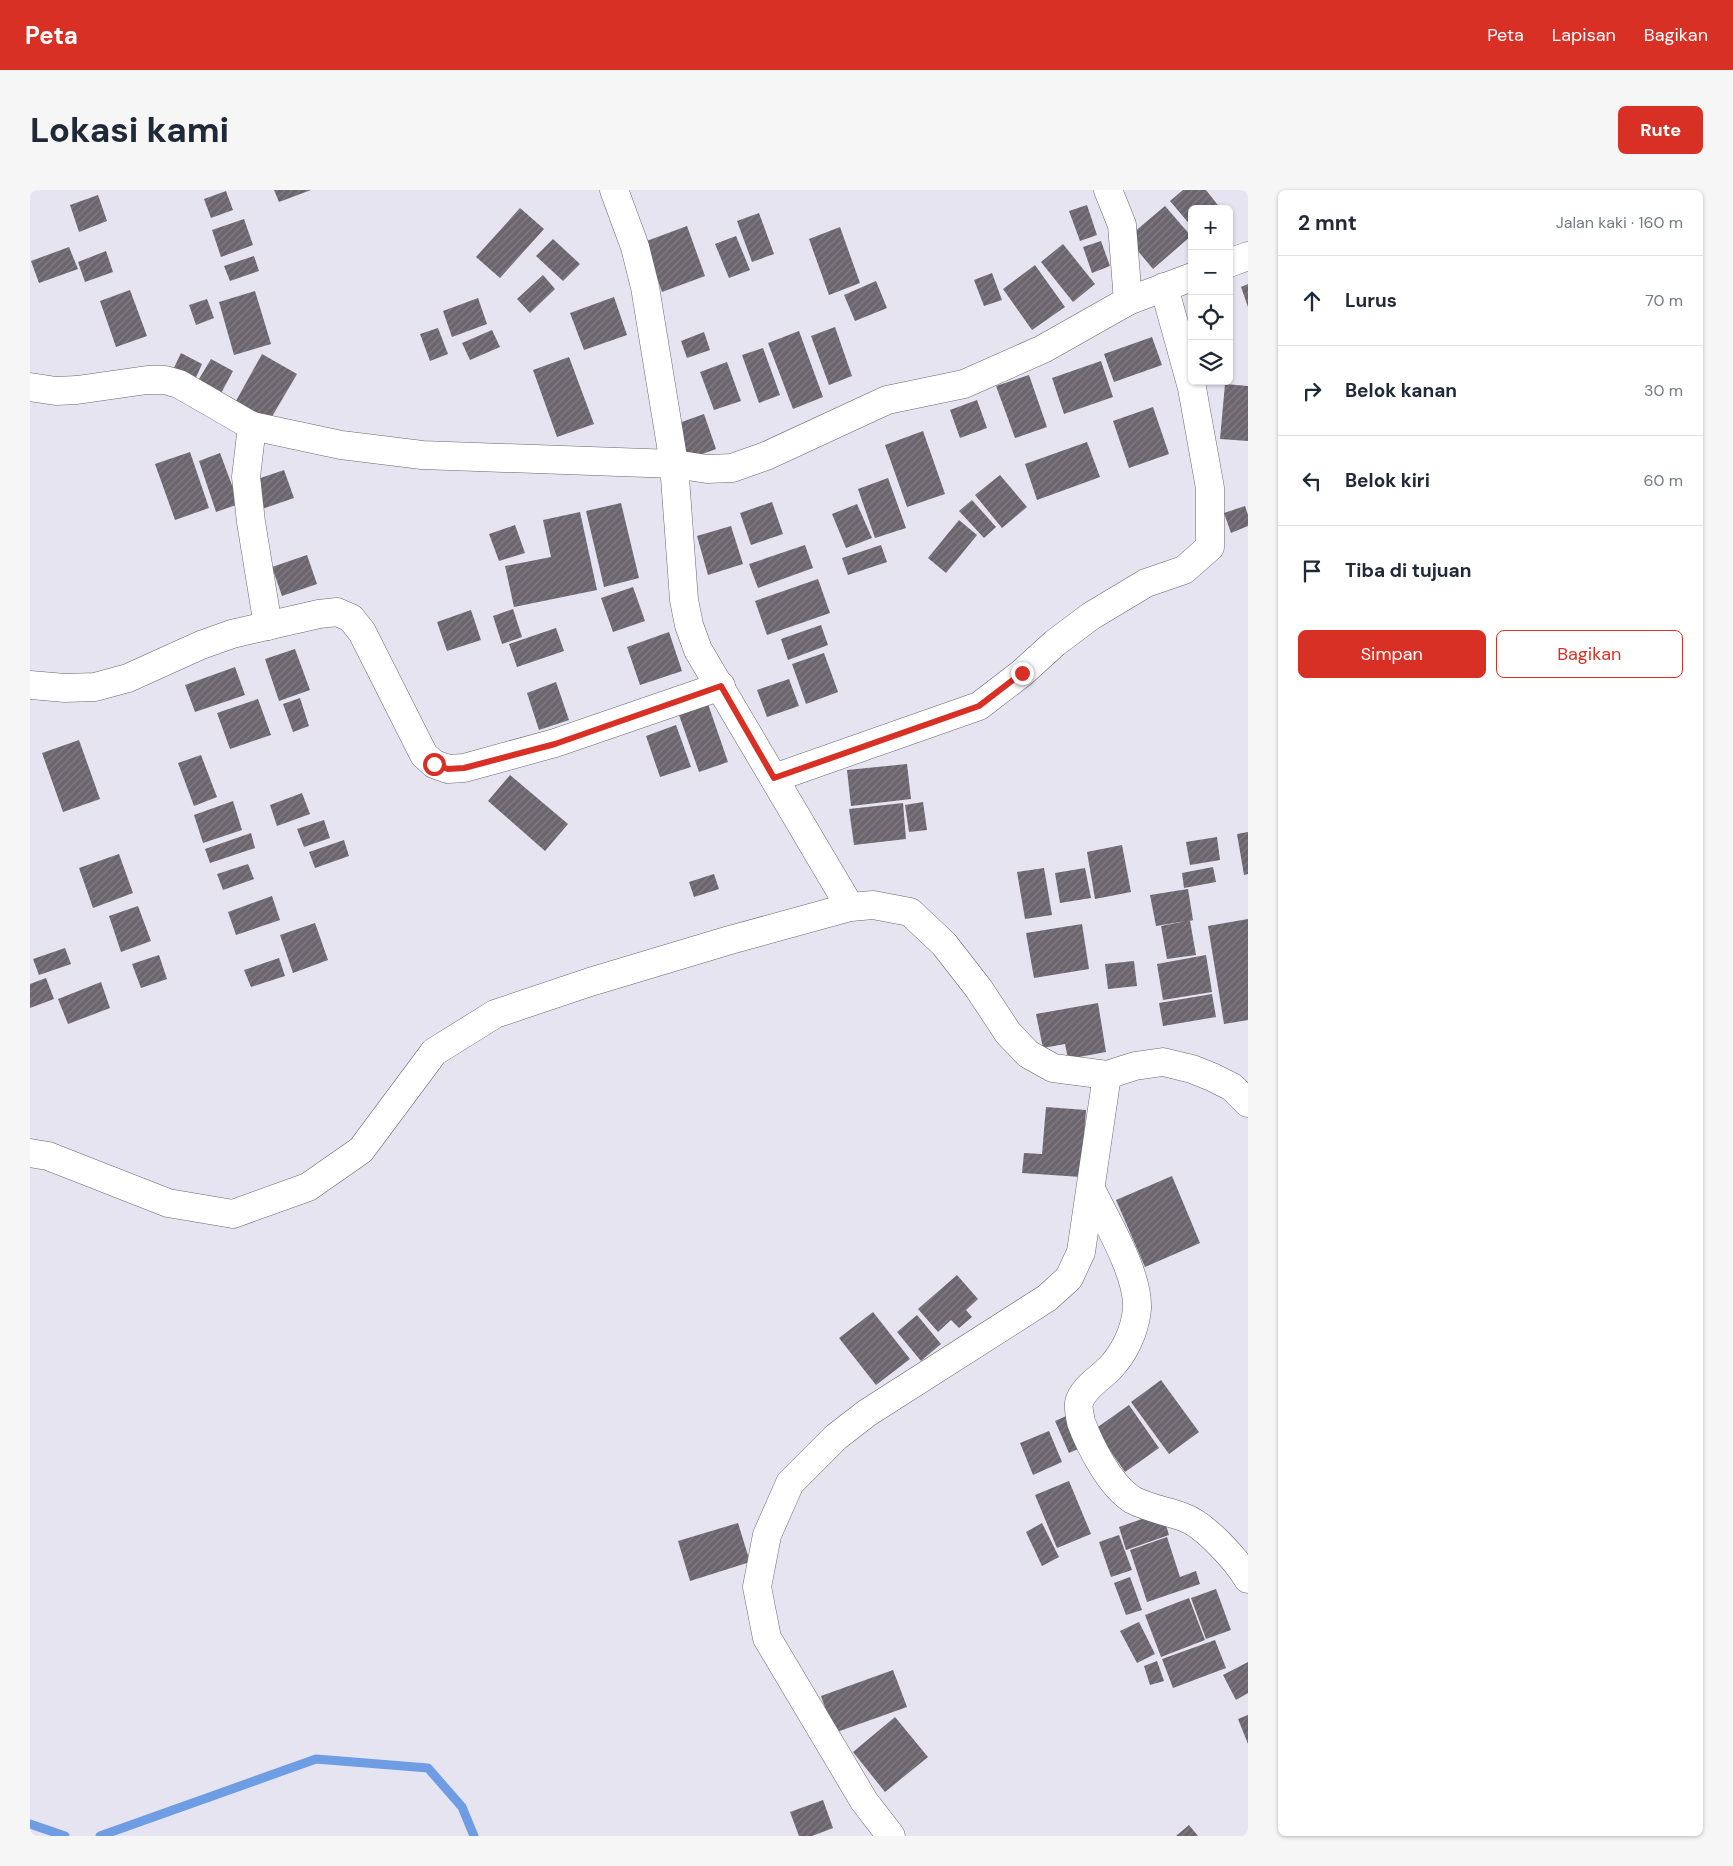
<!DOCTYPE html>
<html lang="id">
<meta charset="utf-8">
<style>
body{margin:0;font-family:"DM Sans",sans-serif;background:#f6f6f7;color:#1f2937}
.controls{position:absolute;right:15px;top:15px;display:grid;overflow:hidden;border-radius:8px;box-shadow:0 1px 4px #0004}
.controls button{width:45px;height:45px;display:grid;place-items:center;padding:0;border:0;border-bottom:1px solid #e0e1e3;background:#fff;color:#1f2937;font:25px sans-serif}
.stop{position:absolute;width:15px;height:15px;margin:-11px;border:4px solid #d93025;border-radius:50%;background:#fff}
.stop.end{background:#d93025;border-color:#fff;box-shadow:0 1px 5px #0008}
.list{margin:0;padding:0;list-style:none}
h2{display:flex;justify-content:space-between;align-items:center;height:65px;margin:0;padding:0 20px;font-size:21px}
h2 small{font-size:16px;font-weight:400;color:#747a83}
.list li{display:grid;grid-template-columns:32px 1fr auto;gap:15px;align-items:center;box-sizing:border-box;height:90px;padding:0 20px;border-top:1px solid #e0e1e3}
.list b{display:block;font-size:19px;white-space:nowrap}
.list em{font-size:16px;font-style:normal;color:#747a83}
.actions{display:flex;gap:10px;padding:15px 20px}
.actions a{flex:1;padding:11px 0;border:1px solid #d93025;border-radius:8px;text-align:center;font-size:18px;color:#d93025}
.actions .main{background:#d93025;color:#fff}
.icon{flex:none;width:28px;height:28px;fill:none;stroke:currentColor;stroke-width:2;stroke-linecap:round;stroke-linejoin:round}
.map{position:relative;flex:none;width:1218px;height:1646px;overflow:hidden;border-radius:8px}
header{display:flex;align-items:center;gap:30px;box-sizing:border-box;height:70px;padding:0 25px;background:#d93025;color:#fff}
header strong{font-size:24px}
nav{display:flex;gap:28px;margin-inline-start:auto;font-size:18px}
.intro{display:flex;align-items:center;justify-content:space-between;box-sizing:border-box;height:120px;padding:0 30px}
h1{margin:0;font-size:35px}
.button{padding:12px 22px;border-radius:8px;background:#d93025;color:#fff;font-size:18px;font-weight:700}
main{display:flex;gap:30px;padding:0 30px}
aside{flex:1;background:#fff;border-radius:8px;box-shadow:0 1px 4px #0004}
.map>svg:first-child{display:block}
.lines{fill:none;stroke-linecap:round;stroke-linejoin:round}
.stream{stroke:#6f9de3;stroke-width:9}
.building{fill:url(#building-hatch)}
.minor-casing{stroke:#686772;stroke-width:29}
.minor{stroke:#fff;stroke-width:28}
.route{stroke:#d93025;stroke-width:6}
</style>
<header>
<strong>Peta</strong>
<nav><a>Peta</a><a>Lapisan</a><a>Bagikan</a></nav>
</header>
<div class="intro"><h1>Lokasi kami</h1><a class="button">Rute</a></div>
<main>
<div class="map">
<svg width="1218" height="1646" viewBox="0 0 1218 1646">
<defs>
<pattern id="building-hatch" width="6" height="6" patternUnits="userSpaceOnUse" patternTransform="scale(1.25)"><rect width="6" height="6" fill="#6c656e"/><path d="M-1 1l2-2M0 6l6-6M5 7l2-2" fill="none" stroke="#827d84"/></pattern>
</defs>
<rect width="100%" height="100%" fill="#e5e4f0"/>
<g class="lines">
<g class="stream">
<path d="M0,1634L35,1646"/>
<path d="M70,1646L286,1569L398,1578L432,1617L444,1646"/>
</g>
</g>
<g class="building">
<path d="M244,0H281L249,12Z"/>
<path d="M1153,0H1176L1191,19H1162V37L1140,11Z"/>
<path d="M196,1L203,20L181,28L174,9Z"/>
<path d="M68,5L77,31L49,42L40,15Z"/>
<path d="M1057,15L1067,45L1050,51L1039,21Z"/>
<path d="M1135,16L1161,46L1123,79L1097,48Z"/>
<path d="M490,18L514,39L470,88L446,67Z"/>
<path d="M729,23L744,64L722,72L707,31Z"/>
<path d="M214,29L223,55L191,67L182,40Z"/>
<path d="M657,36L675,86L632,102L614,52Z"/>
<path d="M810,37L830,93L799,105L779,49Z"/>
<path d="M706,46L720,80L699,88L685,54Z"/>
<path d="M523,49L550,74L533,91L506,66Z"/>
<path d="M1071,51L1080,76L1062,83L1053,57Z"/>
<path d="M1033,54L1065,94L1043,112L1011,72Z"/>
<path d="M39,57L48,79L9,93L1,71Z"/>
<path d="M76,61L83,82L55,92L48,72Z"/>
<path d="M224,66L229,81L200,91L194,76Z"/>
<path d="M1005,75L1035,117L1002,140L973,99Z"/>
<path d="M962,83L972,110L954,116L944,90Z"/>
<path d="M513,85L525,99L500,123L487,109Z"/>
<path d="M846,91L857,118L825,131L814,105Z"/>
<path d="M1218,94V117L1211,97Z"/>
<path d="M100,100L117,146L86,157L70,111Z"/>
<path d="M225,101L241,154L204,165L189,112Z"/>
<path d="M584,107L597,145L554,160L540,123Z"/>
<path d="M448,108L457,134L422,147L413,121Z"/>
<path d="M177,109L184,128L166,135L159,115Z"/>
<path d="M805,137L822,186L799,195L781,146Z"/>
<path d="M408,138L418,164L400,171L390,144Z"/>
<path d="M462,140L470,157L440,170L432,153Z"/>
<path d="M769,141L793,207L763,219L738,153Z"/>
<path d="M674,142L680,160L657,168L651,151Z"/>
<path d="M1122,147L1132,175L1084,192L1074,164Z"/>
<path d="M733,158L750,205L729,213L712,165Z"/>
<path d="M151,163L172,174L164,192L142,182Z"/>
<path d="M232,164L267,184L240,230L206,211Z"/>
<path d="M539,167L564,234L527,247L503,180Z"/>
<path d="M181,169L203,181L189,207L166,194Z"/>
<path d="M1071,171L1083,207L1034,224L1022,188Z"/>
<path d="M697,172L711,211L684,220L670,182Z"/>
<path d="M999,185L1017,237L985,248L966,196Z"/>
<path d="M1195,194L1218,196V251L1190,249Z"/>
<path d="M947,210L957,238L930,248L920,220Z"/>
<path d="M1123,217L1139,264L1099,278L1083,231Z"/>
<path d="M674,224L686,259L659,269L646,234Z"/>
<path d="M893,241L915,304L877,317L855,255Z"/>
<path d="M1057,252L1070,287L1007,310L995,274Z"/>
<path d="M160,262L179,318L145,330L125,274Z"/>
<path d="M190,263L209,314L186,322L169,271Z"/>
<path d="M254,280L264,308L232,319L222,291Z"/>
<path d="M970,285L997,317L972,338L945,305Z"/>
<path d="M858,288L876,338L845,348L828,299Z"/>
<path d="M942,310L966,337L954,348L929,321Z"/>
<path d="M742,312L753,344L721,355L710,323Z"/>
<path d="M591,313L609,388L574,397L556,321Z"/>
<path d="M827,314L842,348L816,358L802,324Z"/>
<path d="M1215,316L1218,325V336L1201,343L1194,323Z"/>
<path d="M550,322L567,400L484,417L475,376L521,367L513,330Z"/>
<path d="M929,330L947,345L916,383L898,368Z"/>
<path d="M485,335L495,363L469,371L459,344Z"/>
<path d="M701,336L713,374L678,385L667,346Z"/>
<path d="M775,355L783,378L728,398L719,374Z"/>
<path d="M851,355L857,372L818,385L812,368Z"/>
<path d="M277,365L287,394L252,406L242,377Z"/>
<path d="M788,389L800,423L737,445L725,411Z"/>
<path d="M603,397L615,431L583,442L571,408Z"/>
<path d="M483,419L492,447L472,454L463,426Z"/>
<path d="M441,420L451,450L417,461L407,432Z"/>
<path d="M791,435L798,455L758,470L751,449Z"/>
<path d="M526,438L534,461L487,477L479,454Z"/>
<path d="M639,442L652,481L610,495L597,457Z"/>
<path d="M265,459L280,500L249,511L235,469Z"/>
<path d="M794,463L808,502L776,514L762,474Z"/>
<path d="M205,477L215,505L165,522L155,495Z"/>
<path d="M759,489L769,516L737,527L727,500Z"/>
<path d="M526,492L539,530L509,540L497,503Z"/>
<path d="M270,508L279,536L263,542L253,514Z"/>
<path d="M228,509L241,545L200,559L187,523Z"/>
<path d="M678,514L698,572L669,582L649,525Z"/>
<path d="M646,535L661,577L630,587L616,546Z"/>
<path d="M49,550L70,609L33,622L12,563Z"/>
<path d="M171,565L187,607L164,616L148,573Z"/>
<path d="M877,574L881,609L821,616L817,580Z"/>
<path d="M480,585L538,634L515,661L458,611Z"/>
<path d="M272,603L280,624L247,636L240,615Z"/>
<path d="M203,611L212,640L173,653L164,625Z"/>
<path d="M893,612L897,640L879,642L875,615Z"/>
<path d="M873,613L876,649L824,655L819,619Z"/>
<path d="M294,630L300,648L274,657L267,639Z"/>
<path d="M1218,642V684L1214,685L1207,644Z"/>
<path d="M221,643L225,658L180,673L175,659Z"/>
<path d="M1187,647L1190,670L1160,675L1156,652Z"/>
<path d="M314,650L319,666L285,678L279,662Z"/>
<path d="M1092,655L1101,702L1065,709L1057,662Z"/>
<path d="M89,664L103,703L63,718L49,678Z"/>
<path d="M218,674L224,689L193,700L187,684Z"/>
<path d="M1183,677L1186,692L1154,698L1152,683Z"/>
<path d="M1014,678L1022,725L995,729L987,682Z"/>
<path d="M1055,678L1061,708L1030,713L1025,683Z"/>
<path d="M684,684L689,699L664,707L659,692Z"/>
<path d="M1158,699L1163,730L1160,731L1166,765L1137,769L1131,736L1156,731L1126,736L1120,705Z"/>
<path d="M242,706L250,730L206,745L198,722Z"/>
<path d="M108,716L121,751L91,762L79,726Z"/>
<path d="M1218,729V830L1194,834L1178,736Z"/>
<path d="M285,733L298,770L263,783L250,745Z"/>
<path d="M1052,734L1059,779L1004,788L996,743Z"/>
<path d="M35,758L41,774L9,785L3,769Z"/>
<path d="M129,765L137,789L111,798L102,774Z"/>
<path d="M1176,765L1182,802L1133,810L1127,774Z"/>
<path d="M249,768L255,786L221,797L214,780Z"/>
<path d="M1104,771L1107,796L1078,799L1075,774Z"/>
<path d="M16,788L24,809L0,818V794Z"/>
<path d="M71,792L80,818L38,834L28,809Z"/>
<path d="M1182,804L1186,827L1133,836L1129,813Z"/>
<path d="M1068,813L1076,862L1038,869L1035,854L1013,858L1006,824Z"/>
<path d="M1016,917L1056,920L1051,987L992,983L994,963L1012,964Z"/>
<path d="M1142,986L1170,1053L1115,1077L1086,1010Z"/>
<path d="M927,1085L948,1109L936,1120L942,1127L929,1138L921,1130L908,1142L888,1119Z"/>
<path d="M843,1122L880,1169L846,1195L809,1148Z"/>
<path d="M887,1125L911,1154L891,1171L867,1142Z"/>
<path d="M1131,1190L1169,1242L1139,1264L1101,1212Z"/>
<path d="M1099,1215L1129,1258L1095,1282L1065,1239Z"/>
<path d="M1043,1223L1057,1255L1039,1263L1025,1231Z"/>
<path d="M1019,1241L1032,1272L1003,1285L990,1253Z"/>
<path d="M1039,1291L1061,1344L1027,1358L1005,1305Z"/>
<path d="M1132,1322L1139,1345L1096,1360L1089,1337Z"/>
<path d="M708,1333L720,1372L660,1391L648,1351Z"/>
<path d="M1012,1333L1029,1367L1012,1376L996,1342Z"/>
<path d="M1089,1345L1102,1380L1081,1387L1069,1352Z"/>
<path d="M1137,1347L1150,1387L1166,1381L1170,1394L1117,1412L1100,1360Z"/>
<path d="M1100,1387L1112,1420L1096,1425L1084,1393Z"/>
<path d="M1186,1399L1201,1440L1176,1449L1161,1408Z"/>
<path d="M1159,1408L1175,1450L1131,1467L1115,1425Z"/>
<path d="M1109,1432L1125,1464L1107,1473L1090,1441Z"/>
<path d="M1185,1450L1196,1478L1143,1498L1132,1469Z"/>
<path d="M1127,1471L1134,1491L1120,1495L1114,1476Z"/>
<path d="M1218,1472V1503L1206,1510L1193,1485Z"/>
<path d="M863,1480L877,1517L804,1543L791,1506Z"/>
<path d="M1218,1525V1554L1208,1529Z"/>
<path d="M865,1527L898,1567L855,1602L823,1562Z"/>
<path d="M793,1610L803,1638L782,1646H769L760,1622Z"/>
<path d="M1159,1635L1168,1646H1146Z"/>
</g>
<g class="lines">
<g class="minor-casing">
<g id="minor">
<path d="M584,0L605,57L615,97L644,274L654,410L659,435L668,460L820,717"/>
<path d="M1078,0L1092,35L1098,111"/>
<path d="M1199,73L1218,66"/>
<path d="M0,197L26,201L47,200L117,190H135L149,194L222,236L311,255L392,265L644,274L677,279L702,278L736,266L857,210L934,194L1013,159L1098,111L1162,87"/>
<path d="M222,236L216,287L221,332L238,436"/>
<path d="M0,495L35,498L65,497L98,488L171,455L202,444L289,424L307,422L321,428L332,442L394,565L404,574L418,579L434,578L525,553L691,496"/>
<path d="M744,588L949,516L992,483L1025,453L1061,426L1116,393L1154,380L1180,357V298L1162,198L1134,97"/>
<path d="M0,963L18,966L138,1013L203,1024L278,997L331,960L404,862L465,824L560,792L700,750L820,717L843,715L880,722L914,754L949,799L978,843L998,864L1023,878L1077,885L1105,876L1133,872L1162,879L1182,887L1202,897L1218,913"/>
<path d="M1061,999C1076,1031 1109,1084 1107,1119C1105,1141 1094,1164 1079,1179C1069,1189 1052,1199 1049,1213C1048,1218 1050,1227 1051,1232C1060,1256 1080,1296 1103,1310C1118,1318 1137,1321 1153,1327C1174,1334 1206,1369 1218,1389"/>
<path d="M861,1646L834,1611L737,1448L727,1397L737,1345L760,1293L806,1247L837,1223L1017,1108L1039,1088L1051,1062L1077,885"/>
</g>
</g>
<use href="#minor" class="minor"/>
</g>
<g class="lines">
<path class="route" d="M404,574L418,579L434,578L525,554L691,496L744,588L949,516L992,483"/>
</g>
</svg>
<div class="controls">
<button>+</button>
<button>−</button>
<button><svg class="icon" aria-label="locate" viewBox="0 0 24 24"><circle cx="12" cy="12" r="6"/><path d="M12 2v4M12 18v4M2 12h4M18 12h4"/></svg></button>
<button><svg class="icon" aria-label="layers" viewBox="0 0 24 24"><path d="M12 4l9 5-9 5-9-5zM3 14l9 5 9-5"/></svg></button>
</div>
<div class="stop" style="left:404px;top:574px"></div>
<div class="stop end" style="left:992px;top:483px"></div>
</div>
<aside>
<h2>2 mnt<small>Jalan kaki · 160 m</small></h2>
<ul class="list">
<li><svg class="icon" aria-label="ahead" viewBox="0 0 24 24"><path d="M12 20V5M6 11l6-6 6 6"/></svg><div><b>Lurus</b></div><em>70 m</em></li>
<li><svg class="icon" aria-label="right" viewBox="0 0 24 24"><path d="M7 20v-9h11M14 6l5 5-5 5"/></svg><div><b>Belok kanan</b></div><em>30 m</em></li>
<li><svg class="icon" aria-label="left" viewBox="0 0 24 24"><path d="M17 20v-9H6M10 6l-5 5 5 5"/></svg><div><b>Belok kiri</b></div><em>60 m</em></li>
<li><svg class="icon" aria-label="arrive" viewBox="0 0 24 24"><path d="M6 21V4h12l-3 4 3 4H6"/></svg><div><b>Tiba di tujuan</b></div></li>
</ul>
<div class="actions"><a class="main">Simpan</a><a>Bagikan</a></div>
</aside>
</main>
